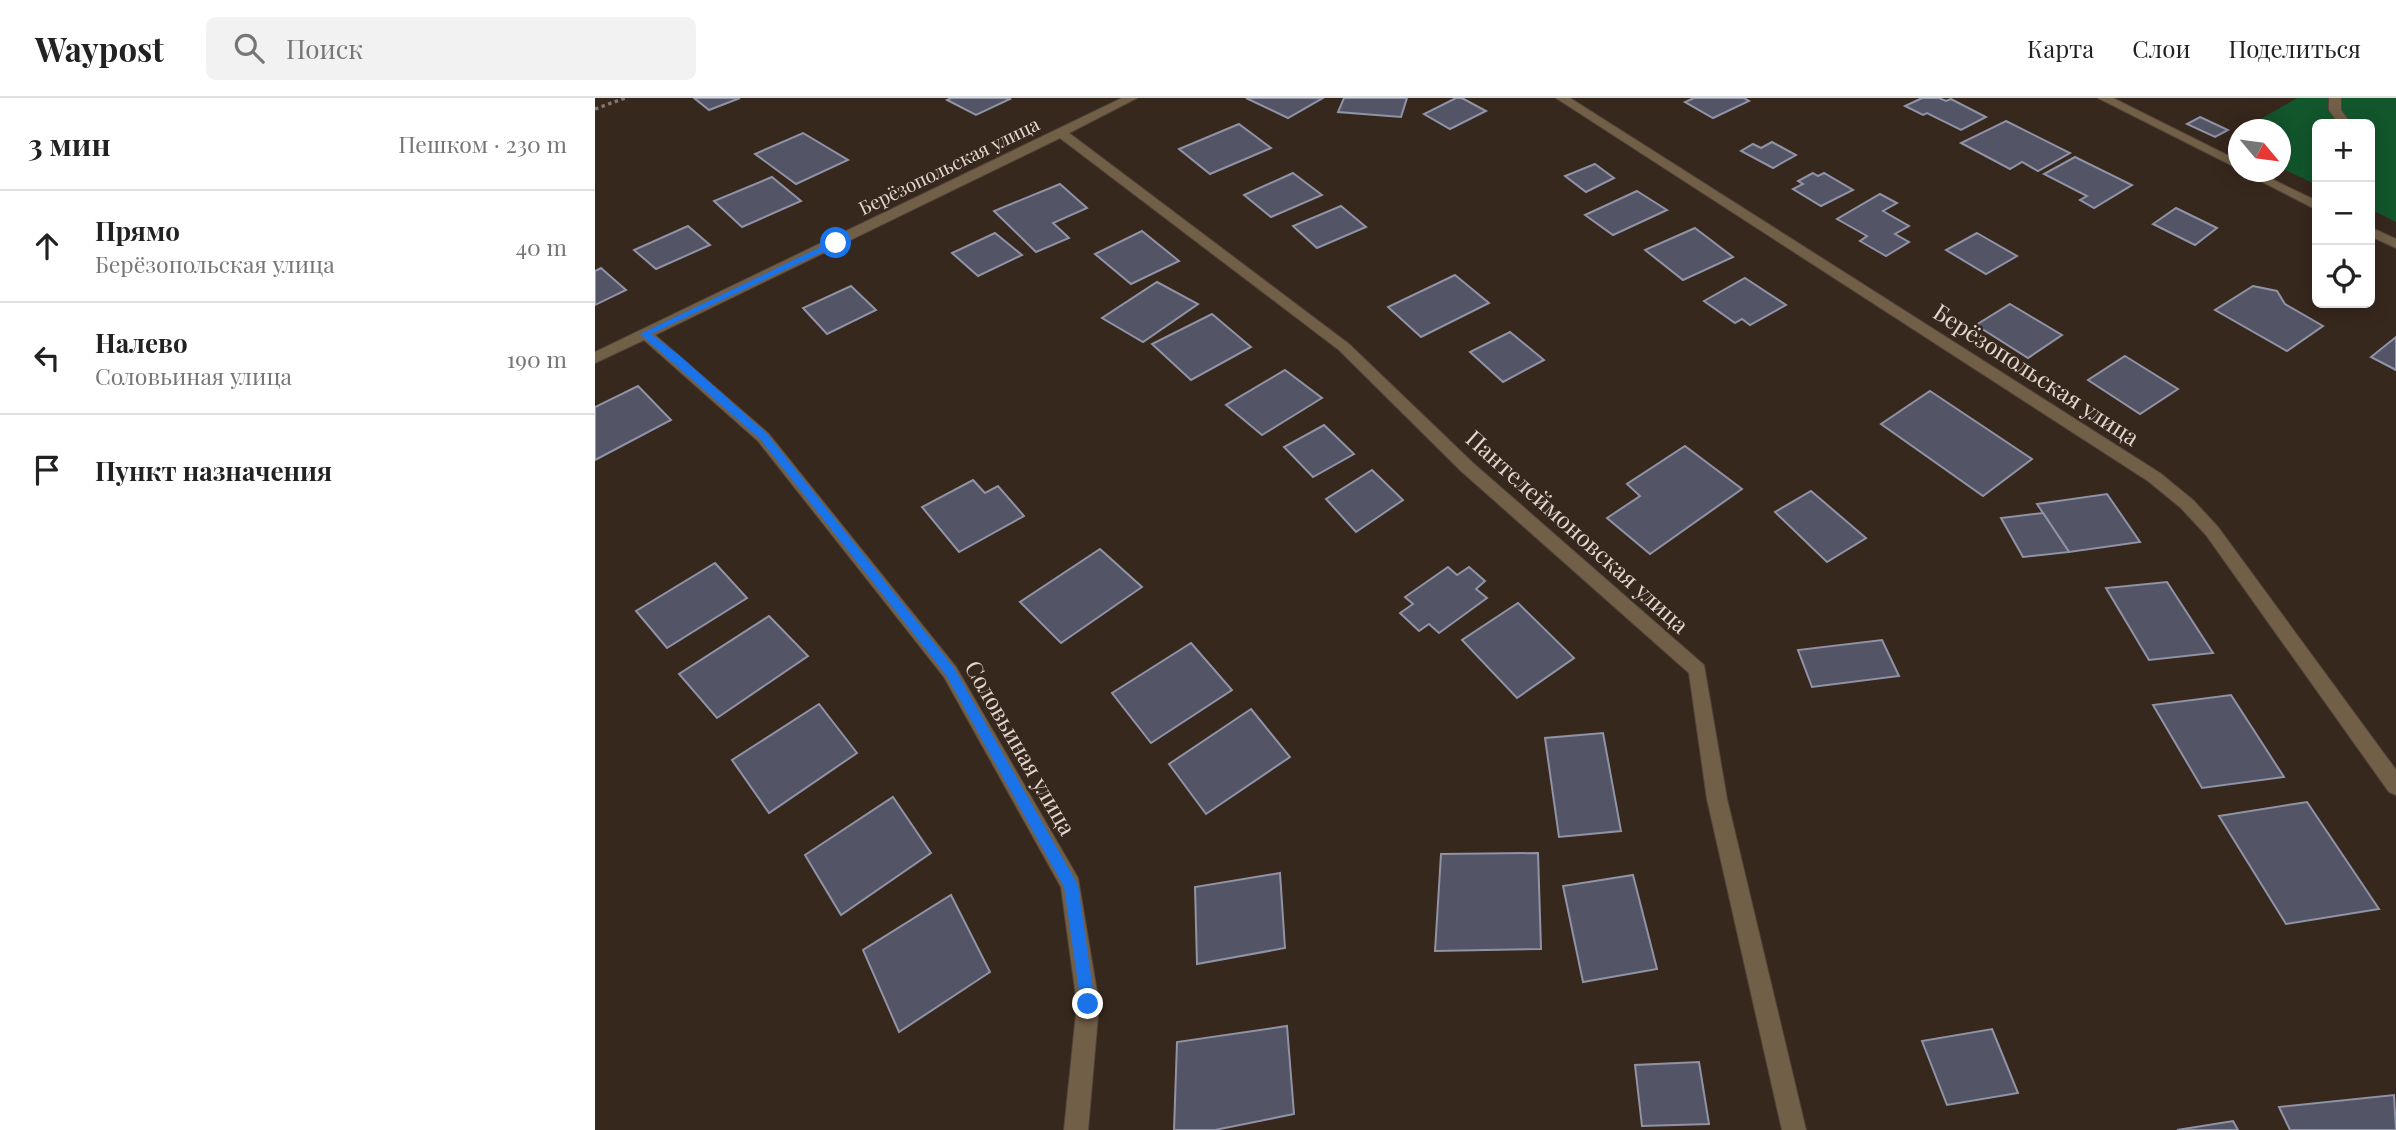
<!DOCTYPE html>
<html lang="ru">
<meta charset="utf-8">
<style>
body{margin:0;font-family:"Playfair Display",serif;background:#f2f2f2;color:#222}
.controls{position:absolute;right:21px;top:21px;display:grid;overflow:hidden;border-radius:10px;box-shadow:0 4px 18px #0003}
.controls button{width:63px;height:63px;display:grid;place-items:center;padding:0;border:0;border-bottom:2px solid #e0e0e0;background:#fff;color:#222;font:35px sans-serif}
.compass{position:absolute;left:1633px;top:21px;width:63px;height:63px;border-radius:50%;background:#fff;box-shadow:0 4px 18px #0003;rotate:119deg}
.stop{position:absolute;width:21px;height:21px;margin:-16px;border:5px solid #1a73e8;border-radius:50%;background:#fff}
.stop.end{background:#1a73e8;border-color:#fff;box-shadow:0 2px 7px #0008}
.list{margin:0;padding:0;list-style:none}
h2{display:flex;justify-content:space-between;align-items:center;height:91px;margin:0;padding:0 28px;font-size:30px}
h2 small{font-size:23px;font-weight:400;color:#767676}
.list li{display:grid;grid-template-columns:46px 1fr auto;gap:21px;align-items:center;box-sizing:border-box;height:112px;padding:0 28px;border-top:2px solid #e0e0e0}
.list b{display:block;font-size:26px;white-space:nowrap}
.list p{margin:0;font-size:23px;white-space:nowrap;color:#767676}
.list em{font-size:23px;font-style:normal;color:#767676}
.icon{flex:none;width:38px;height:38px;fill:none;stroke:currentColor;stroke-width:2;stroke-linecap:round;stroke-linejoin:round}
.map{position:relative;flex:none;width:1801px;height:1032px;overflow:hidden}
header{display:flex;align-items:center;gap:42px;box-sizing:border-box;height:98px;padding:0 35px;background:#fff;border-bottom:2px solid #e0e0e0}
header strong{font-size:33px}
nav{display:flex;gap:38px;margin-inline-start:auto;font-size:24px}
.search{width:490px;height:63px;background:#f2f2f2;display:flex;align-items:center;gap:18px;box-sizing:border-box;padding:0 24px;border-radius:10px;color:#767676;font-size:26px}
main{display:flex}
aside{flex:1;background:#fff}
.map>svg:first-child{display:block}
.green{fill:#12562c}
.building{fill:#535567;stroke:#9092a6;stroke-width:2}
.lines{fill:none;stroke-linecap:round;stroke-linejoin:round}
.service-casing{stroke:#52443a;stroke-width:2}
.minor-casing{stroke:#52443a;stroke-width:2}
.path{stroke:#83766d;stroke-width:3.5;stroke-dasharray:3.5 3.5;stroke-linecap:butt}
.service{fill:#715f47;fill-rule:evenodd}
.minor{fill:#715f47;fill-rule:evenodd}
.route{fill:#1a73e8}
.labels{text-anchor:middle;stroke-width:5;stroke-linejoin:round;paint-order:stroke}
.far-street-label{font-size:19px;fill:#e2d7d0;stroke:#37281d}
.street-label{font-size:23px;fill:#e2d7d0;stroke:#37281d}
</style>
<header>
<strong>Waypost</strong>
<div class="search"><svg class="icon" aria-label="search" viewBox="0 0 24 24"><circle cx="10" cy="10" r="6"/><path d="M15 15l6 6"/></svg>Поиск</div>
<nav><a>Карта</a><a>Слои</a><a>Поделиться</a></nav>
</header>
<main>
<aside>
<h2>3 мин<small>Пешком · 230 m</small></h2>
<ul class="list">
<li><svg class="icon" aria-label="ahead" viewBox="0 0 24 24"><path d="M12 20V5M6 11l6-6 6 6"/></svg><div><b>Прямо</b><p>Берёзопольская улица</p></div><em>40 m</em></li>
<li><svg class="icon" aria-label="left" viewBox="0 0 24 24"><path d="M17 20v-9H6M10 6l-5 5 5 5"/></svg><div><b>Налево</b><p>Соловьиная улица</p></div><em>190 m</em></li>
<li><svg class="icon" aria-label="arrive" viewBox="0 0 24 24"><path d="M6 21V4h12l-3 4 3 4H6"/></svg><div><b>Пункт назначения</b></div></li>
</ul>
</aside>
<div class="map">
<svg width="1801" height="1032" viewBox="0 0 1801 1032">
<rect width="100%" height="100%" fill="#37281d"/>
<path class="green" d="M1702,0H1801V124L1775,111V26H1722V87L1686,70V32H1647Z"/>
<g class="building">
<path d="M99,0H145L114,12Z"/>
<path d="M356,0H413L415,1L381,17L352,2Z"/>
<path d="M651,0H728L693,20Z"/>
<path d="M749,0H812L806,19L743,14Z"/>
<path d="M861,0H867L891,13L855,31L829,16Z"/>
<path d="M1099,0H1149L1154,3L1118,20L1090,4Z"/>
<path d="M1327,0H1344L1351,3L1356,1L1391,19L1366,32L1332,15L1328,17L1310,8Z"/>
<path d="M1605,19L1633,32L1620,39L1592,26Z"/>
<path d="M1411,23L1475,55L1443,73L1427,64L1415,71L1366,45Z"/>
<path d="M644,26L676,50L615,76L584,51Z"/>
<path d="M208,35L253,62L201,86L160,56Z"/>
<path d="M1177,44L1201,57L1178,70L1146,53L1158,46L1166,50Z"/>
<path d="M1480,59L1537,87L1499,110L1485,102L1492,98L1449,76Z"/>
<path d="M1000,66L1019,80L991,94L970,78Z"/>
<path d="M698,75L727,97L676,119L649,97Z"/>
<path d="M1218,75L1223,78L1229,75L1258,92L1226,108L1198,91L1208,86L1203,83Z"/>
<path d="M177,79L206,103L147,129L119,103Z"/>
<path d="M465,86L492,110L458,125L474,140L441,154L399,113Z"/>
<path d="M1042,93L1072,112L1018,137L990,117Z"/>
<path d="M1285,96L1302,105L1288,113L1314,128L1300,136L1314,144L1291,158L1265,143L1272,138L1242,121Z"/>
<path d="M746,108L771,129L722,150L698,128Z"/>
<path d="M1581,110L1622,130L1600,147L1558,126Z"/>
<path d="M93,128L115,147L61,171L39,152Z"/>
<path d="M1100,130L1138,159L1088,182L1050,152Z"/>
<path d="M547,133L584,163L536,186L500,156Z"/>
<path d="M400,135L427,157L383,178L357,155Z"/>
<path d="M1382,135L1422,158L1391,176L1351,152Z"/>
<path d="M6,170L31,192L0,207V173Z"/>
<path d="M860,177L894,205L826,239L793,209Z"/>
<path d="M1150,180L1191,207L1155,227L1147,221L1140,225L1109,203Z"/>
<path d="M562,184L603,206L548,244L507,220Z"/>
<path d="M256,188L281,212L232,236L208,210Z"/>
<path d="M1658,188L1682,193L1690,206L1728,228L1692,253L1620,212Z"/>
<path d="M1415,206L1467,237L1433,260L1381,227Z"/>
<path d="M617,216L656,249L596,282L557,246Z"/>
<path d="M915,234L949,262L908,284L875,254Z"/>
<path d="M1801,239V272L1776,259Z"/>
<path d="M1530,258L1583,291L1545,316L1493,282Z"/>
<path d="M690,272L727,300L667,337L631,307Z"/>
<path d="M43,288L76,322L0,362V309Z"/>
<path d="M1335,293L1437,361L1388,398L1286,326Z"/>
<path d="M729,327L759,356L718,379L689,349Z"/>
<path d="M1090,348L1147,391L1055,456L1012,420L1045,398L1032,386Z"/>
<path d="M777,372L808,402L761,434L731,401Z"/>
<path d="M378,382L390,395L403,388L429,418L364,454L327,409Z"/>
<path d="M1216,393L1271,440L1232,464L1180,414Z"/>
<path d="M1512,396L1545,444L1474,454L1442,406Z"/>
<path d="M1448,415L1474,454L1428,459L1406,420Z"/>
<path d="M505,451L547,489L466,545L425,504Z"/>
<path d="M120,465L152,500L72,550L41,513Z"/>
<path d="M853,469L862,477L874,469L890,483L881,491L892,500L844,535L834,526L824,533L805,515L818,506L810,499Z"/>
<path d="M1572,484L1618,555L1554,562L1511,490Z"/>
<path d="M923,505L979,560L922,600L867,542Z"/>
<path d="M174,518L213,558L122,620L84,576Z"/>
<path d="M1287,542L1304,578L1217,589L1203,552Z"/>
<path d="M596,545L637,592L556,645L517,595Z"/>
<path d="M1636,597L1689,679L1607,690L1558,607Z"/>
<path d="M224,606L262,655L174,715L137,662Z"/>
<path d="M656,611L695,659L611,716L574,666Z"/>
<path d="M1008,635L1026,733L964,739L950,640Z"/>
<path d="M298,699L336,755L246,817L210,757Z"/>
<path d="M1712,704L1784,811L1691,826L1624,718Z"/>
<path d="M943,755L946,851L840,853L846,756Z"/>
<path d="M685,775L690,850L602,866L600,789Z"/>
<path d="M1038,777L1062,871L988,884L968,788Z"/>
<path d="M356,797L395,874L304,934L268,852Z"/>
<path d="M692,928L699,1016L620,1032H579L582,944Z"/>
<path d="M1397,931L1423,995L1352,1007L1327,943Z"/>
<path d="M1104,964L1114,1026L1047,1028L1040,967Z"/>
<path d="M1799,997L1801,1032H1695L1684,1009Z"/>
<path d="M1638,1023L1643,1032H1582Z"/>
</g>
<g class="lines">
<g class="service-casing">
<path id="service" d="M1734,0H1746V12L1756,26H1744L1734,12Z"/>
</g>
<g class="minor-casing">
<g id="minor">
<path d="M527,0H542L474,35L754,246L878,365L1109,567L1132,701L1211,1032H1187L1112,701L1094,575L866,373L744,252L465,40L60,237L173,335L361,569L483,780L504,906L493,1032H469L482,906L466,789L349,579L163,343L49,242L0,265V254Z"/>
<path d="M961,0H975L1565,375L1598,402L1623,429L1801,672V697L1794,694L1611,437L1586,410L1553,383Z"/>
<path d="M1503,0H1518L1644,63V71Z"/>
<path d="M1648,74H1662L1722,103V112Z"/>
<path d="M1775,129L1801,141V150L1775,138Z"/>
</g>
</g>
<path class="path" d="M0,11L30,0"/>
<use href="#service" class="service"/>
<use href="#minor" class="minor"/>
</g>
<path class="route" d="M238,143L246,145L56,236L84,257L172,336L359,570L483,787L500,906L498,911L493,913L488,911L486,906L469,789L351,577L165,341L45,236Z"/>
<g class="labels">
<g class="far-street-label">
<text transform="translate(354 68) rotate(-26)" y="7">Берёзопольская улица</text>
</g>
<g class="street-label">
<text transform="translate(1441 277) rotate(33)" y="8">Берёзопольская улица</text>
<text transform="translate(982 434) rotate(42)" y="8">Пантелеймоновская улица</text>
<text transform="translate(425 650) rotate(60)" y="8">Соловьиная улица</text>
</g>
</g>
</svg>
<div class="controls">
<button>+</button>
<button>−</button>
<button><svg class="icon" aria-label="locate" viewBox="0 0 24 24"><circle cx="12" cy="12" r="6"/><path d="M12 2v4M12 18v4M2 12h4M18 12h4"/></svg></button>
</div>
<svg class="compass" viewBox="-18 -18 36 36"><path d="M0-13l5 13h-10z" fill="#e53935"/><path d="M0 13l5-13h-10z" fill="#767676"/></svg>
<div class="stop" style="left:241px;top:145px"></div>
<div class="stop end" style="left:493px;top:906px"></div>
</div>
</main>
